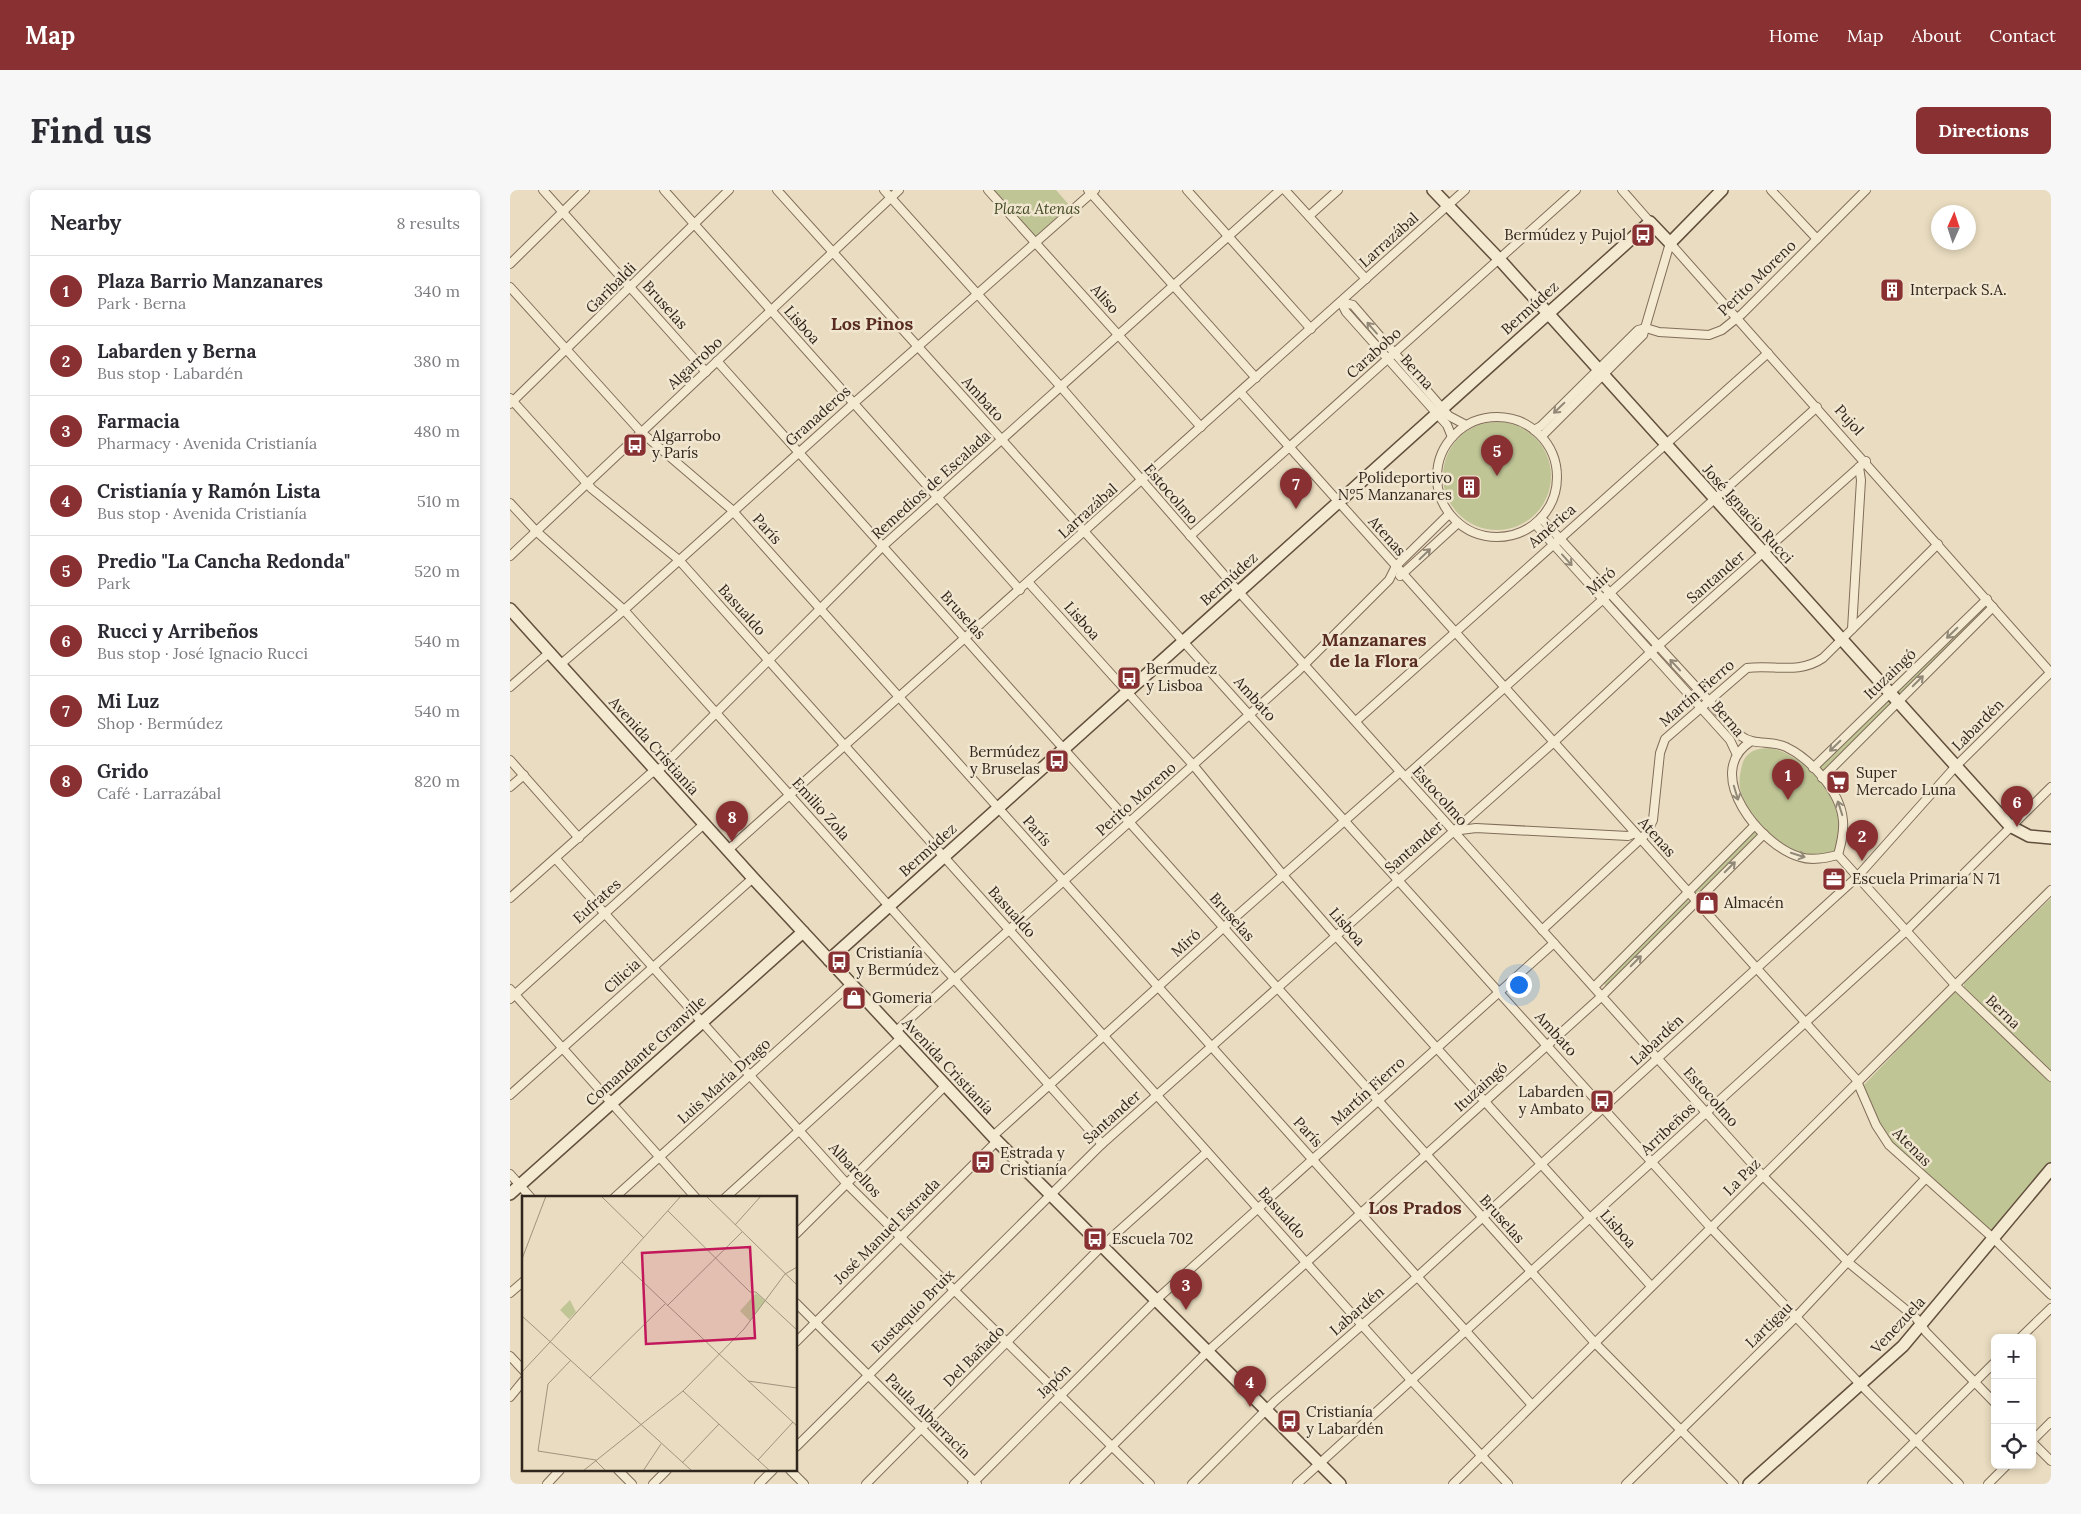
<!DOCTYPE html>
<meta charset="utf-8">
<style>
body{margin:0;font-family:Lora,serif;background:#f7f7f7;color:#2b2b33}
.controls{position:absolute;right:15px;bottom:15px;display:grid;overflow:hidden;border-radius:8px;box-shadow:0 2px 8px #0003}
.controls button{width:45px;height:45px;display:grid;place-items:center;padding:0;border:0;border-bottom:1px solid #e1e1e2;background:#fff;color:#2b2b33;font:25px sans-serif}
.compass{position:absolute;left:1421px;top:15px;width:45px;height:45px;border-radius:50%;background:#fff;box-shadow:0 2px 8px #0003;rotate:3deg}
.you{position:absolute;left:1008px;top:794px;width:18px;height:18px;margin:-12px;border:4px solid #fff;border-radius:50%;background:#1a73e8;box-shadow:0 0 0 8px #1a73e833}
.badge{display:grid;place-items:center;width:32px;height:32px;border-radius:50%;background:#893032;color:#fff;font-size:16px;font-weight:700}
.pin{position:absolute;translate:-50% -41px;filter:drop-shadow(0 1px 2px #0008)}
.pin::after{content:'';position:absolute;top:26px;width:18px;height:15px;background:inherit;clip-path:polygon(0 0,100% 0,50% 100%)}
.list{margin:0;padding:0;list-style:none}
h2{display:flex;justify-content:space-between;align-items:center;height:65px;margin:0;padding:0 20px;font-size:21px}
h2 small{font-size:16px;font-weight:400;color:#7c7c81}
.list li{display:grid;grid-template-columns:32px 1fr auto;gap:15px;align-items:center;box-sizing:border-box;height:70px;padding:0 20px;border-top:1px solid #e1e1e2}
.list b{display:block;font-size:19px;white-space:nowrap}
.list p{margin:0;font-size:16px;white-space:nowrap;color:#7c7c81}
.list em{font-size:16px;font-style:normal;color:#7c7c81}
.icon{flex:none;width:28px;height:28px;fill:none;stroke:currentColor;stroke-width:2;stroke-linecap:round;stroke-linejoin:round}
.map{position:relative;flex:none;width:1541px;height:1294px;overflow:hidden;border-radius:8px}
header{display:flex;align-items:center;gap:30px;box-sizing:border-box;height:70px;padding:0 25px;background:#893032;color:#fff}
header strong{font-size:24px}
nav{display:flex;gap:28px;margin-inline-start:auto;font-size:18px}
.intro{display:flex;align-items:center;justify-content:space-between;box-sizing:border-box;height:120px;padding:0 30px}
h1{margin:0;font-size:35px}
.button{padding:12px 22px;border-radius:8px;background:#893032;color:#fff;font-size:18px;font-weight:700}
main{display:flex;gap:30px;padding:0 30px}
aside{flex:1;background:#fff;border-radius:8px;box-shadow:0 2px 8px #0003}
.map>svg:first-child{display:block}
.green{fill:#c0c596}
.lines{fill:none;stroke-linecap:round;stroke-linejoin:round}
.street-casing{stroke:#806d5a;stroke-width:10}
.secondary-casing{stroke:#624f3d;stroke-width:14}
.street{stroke:#f4ead2;stroke-width:8}
.secondary{stroke:#f4ead2;stroke-width:11}
.oneway{stroke:#928878}
.labels{text-anchor:middle;stroke-width:5;stroke-linejoin:round;paint-order:stroke}
.park-label{font-size:15px;font-style:italic;fill:#424b25;stroke:#f1e6cf}
.poi-label{font-size:15px;fill:#31261d;stroke:#f1e6cf;text-anchor:start}
.street-label{font-size:15px;fill:#31261d;stroke:#f1e6cf}
.quarter-label{font-size:18px;font-weight:bold;fill:#592c21;stroke:#f1e6cf}
.inset-road{fill:none;stroke:#9f937f;stroke-width:1}
.view{fill:#c2185b;fill-opacity:0.15;stroke:#c2185b;stroke-width:2.5}
.inset-edge{fill:none;stroke:#31261d;stroke-width:2.5}
</style>
<header>
<strong>Map</strong>
<nav><a>Home</a><a>Map</a><a>About</a><a>Contact</a></nav>
</header>
<div class="intro"><h1>Find us</h1><a class="button">Directions</a></div>
<main>
<aside>
<h2>Nearby<small>8 results</small></h2>
<ul class="list">
<li><span class="badge">1</span><div><b>Plaza Barrio Manzanares</b><p>Park · Berna</p></div><em>340 m</em></li>
<li><span class="badge">2</span><div><b>Labarden y Berna</b><p>Bus stop · Labardén</p></div><em>380 m</em></li>
<li><span class="badge">3</span><div><b>Farmacia</b><p>Pharmacy · Avenida Cristianía</p></div><em>480 m</em></li>
<li><span class="badge">4</span><div><b>Cristianía y Ramón Lista</b><p>Bus stop · Avenida Cristianía</p></div><em>510 m</em></li>
<li><span class="badge">5</span><div><b>Predio &quot;La Cancha Redonda&quot;</b><p>Park</p></div><em>520 m</em></li>
<li><span class="badge">6</span><div><b>Rucci y Arribeños</b><p>Bus stop · José Ignacio Rucci</p></div><em>540 m</em></li>
<li><span class="badge">7</span><div><b>Mi Luz</b><p>Shop · Bermúdez</p></div><em>540 m</em></li>
<li><span class="badge">8</span><div><b>Grido</b><p>Café · Larrazábal</p></div><em>820 m</em></li>
</ul>
</aside>
<div class="map">
<svg width="1541" height="1294" viewBox="0 0 1541 1294">
<rect width="100%" height="100%" fill="#e9dcc0"/>
<g class="green">
<path d="M483,0H546L560,16L525,47Z"/>
<circle cx="987" cy="286" r="54"/>
<path d="M1476,413L1479,417L1388,507L1384,503Z"/>
<path d="M1377,509L1382,514L1311,583L1306,578Z"/>
<path d="M1261,558C1288,564 1320,595 1328,621C1332,634 1329,647 1326,660C1295,686 1239,631 1231,602C1228,593 1230,584 1232,575C1236,561 1247,558 1261,558Z"/>
<path d="M1244,639L1248,643L1185,707L1181,704Z"/>
<path d="M1541,708V880L1454,798V793Z"/>
<path d="M1177,709L1180,712L1096,797L1094,793Z"/>
<path d="M1445,800L1541,892V972L1482,1041L1379,951L1368,933L1353,896Z"/>
</g>
<g class="lines">
<g class="street-casing">
<g id="street">
<path d="M33,0L196,182"/>
<path d="M154,0L510,400"/>
<path d="M267,0L1201,1038L1351,1195L1449,1294"/>
<path d="M374,0L551,197L729,402L1253,986L1339,1073L1406,1128L1416,1142L1485,1213"/>
<path d="M478,0L691,237"/>
<path d="M578,0L746,188"/>
<path d="M677,0L801,139"/>
<path d="M775,0L856,89"/>
<path d="M1112,0L1140,32"/>
<path d="M1261,0L1307,49"/>
<path d="M799,26L828,0"/>
<path d="M0,74L75,0"/>
<path d="M0,97L131,242L221,319L1022,1215"/>
<path d="M831,112L843,115L939,226L956,235"/>
<path d="M831,112L836,122L937,235L942,247"/>
<path d="M207,171L1085,1153L1224,1294"/>
<path d="M731,203L1346,889L1366,935L1379,955L1483,1048L1541,1105"/>
<path d="M0,208L82,299L169,370L901,1190L998,1294"/>
<path d="M0,214L219,0"/>
<circle cx="987" cy="287" r="60"/>
<path d="M1024,240L1031,236L1128,140L1136,138L1149,142L1199,145L1212,140L1232,124L1356,0"/>
<path d="M1032,246L1133,145L1160,53L1541,483"/>
<path d="M0,313L26,341L114,420L592,954"/>
<path d="M1031,328L1231,546C1244,556 1261,550 1276,557C1301,569 1331,602 1333,631C1334,643 1331,654 1328,665"/>
<path d="M1025,334L1220,550L1227,565"/>
<path d="M680,346L1066,0"/>
<path d="M0,366L389,0"/>
<path d="M890,386L948,333"/>
<path d="M519,393L684,576L773,685L825,745L1141,1096"/>
<path d="M1342,439L1351,290L1349,277"/>
<path d="M51,474L114,420L344,213L585,0"/>
<path d="M0,497L40,462"/>
<path d="M846,531L1258,163"/>
<path d="M1240,552C1192,584 1251,656 1290,667C1302,671 1316,668 1328,665"/>
<path d="M0,570L69,648"/>
<path d="M1303,578L1477,409"/>
<path d="M895,587L1307,217"/>
<path d="M1312,588L1483,417"/>
<path d="M0,597L14,585"/>
<path d="M943,641L966,638L1118,646L1125,643"/>
<path d="M218,660L955,0"/>
<path d="M1328,665L1446,796L1541,887"/>
<path d="M46,669L337,994L640,1294"/>
<path d="M0,708L140,584L152,577L373,356L770,0"/>
<path d="M1032,740L1137,643L1143,630L1150,563L1155,549L1237,478C1263,474 1288,485 1313,468L1428,354"/>
<path d="M1084,797L1245,635"/>
<path d="M0,799L186,1008"/>
<path d="M0,809L194,634"/>
<path d="M385,842L788,481L879,390L886,376L939,324"/>
<path d="M0,905L243,688"/>
<path d="M483,946L713,738L890,582"/>
<path d="M0,984L21,1008"/>
<path d="M104,1008L341,794"/>
<path d="M215,1008L391,848"/>
<path d="M286,1044L435,896"/>
<path d="M0,1103L14,1091"/>
<path d="M286,1113L467,1294"/>
<path d="M1510,1148L1541,1118"/>
<path d="M286,1152L487,951"/>
<path d="M0,1166L14,1181"/>
<path d="M0,1207L14,1190"/>
<path d="M1522,1251L1541,1232"/>
<path d="M1522,1252L1541,1271"/>
<path d="M286,1257L592,954L1044,552L1140,463L1356,271"/>
<path d="M108,1280L122,1294"/>
<path d="M280,1280L294,1294"/>
<path d="M37,1294L50,1280"/>
<path d="M143,1294L157,1280"/>
<path d="M249,1294L263,1280"/>
<path d="M356,1294L592,1056L697,962"/>
<path d="M462,1294L647,1109L1044,753"/>
<path d="M564,1294L698,1161L1092,806L1254,644"/>
<path d="M682,1294L765,1211L907,1087L1347,687L1446,576L1541,482"/>
<path d="M787,1294L1395,742L1541,597"/>
<path d="M943,1294L1541,700"/>
<path d="M1116,1294L1286,1127L1415,989"/>
<path d="M1362,1294L1485,1172"/>
<path d="M1478,1294L1497,1275"/>
</g>
</g>
<g class="secondary-casing">
<g id="secondary">
<path d="M923,0L990,70L1500,636L1519,646L1541,648"/>
<path d="M0,419L243,688L487,951L830,1294"/>
<path d="M319,770L1140,32L1160,53L1212,0"/>
<path d="M0,1004L293,742"/>
<path d="M1239,1294L1393,1156L1541,979"/>
</g>
</g>
<use href="#street" class="street"/>
<use href="#secondary" class="secondary"/>
</g>
<defs><path id="oneway-shaft" d="M-6 0H5M1.5-3L5.5 0L1.5 3" fill="none" stroke-width="1.6" stroke-linecap="round" stroke-linejoin="round" transform="scale(1.25)"/></defs>
<g class="oneway">
<use href="#oneway-shaft" transform="translate(862 138) rotate(-131)"/>
<use href="#oneway-shaft" transform="translate(1049 218) rotate(136)"/>
<use href="#oneway-shaft" transform="translate(915 364) rotate(-44)"/>
<use href="#oneway-shaft" transform="translate(1057 370) rotate(48)"/>
<use href="#oneway-shaft" transform="translate(1442 443) rotate(136)"/>
<use href="#oneway-shaft" transform="translate(1165 475) rotate(-133)"/>
<use href="#oneway-shaft" transform="translate(1408 491) rotate(-45)"/>
<use href="#oneway-shaft" transform="translate(1325 556) rotate(136)"/>
<use href="#oneway-shaft" transform="translate(1226 603) rotate(73)"/>
<use href="#oneway-shaft" transform="translate(1330 618) rotate(-108)"/>
<use href="#oneway-shaft" transform="translate(1288 665) rotate(18)"/>
<use href="#oneway-shaft" transform="translate(1220 677) rotate(-45)"/>
<use href="#oneway-shaft" transform="translate(1126 771) rotate(-45)"/>
</g>
<defs>
<g id="bus-square" transform="scale(1.25)"><rect x="-9" y="-9" width="18" height="18" rx="4" fill="#893032" stroke="#f1e6cf"/><path d="M-5-6H5V4H4V6H2V4H-2V6H-4V4H-5ZM-3.5-4V0h7V-4ZM-3.5 1.2v1.5H-2V1.2ZM2 1.2v1.5H3.5V1.2Z" fill="#fff"/></g>
<g id="building-square" transform="scale(1.25)"><rect x="-9" y="-9" width="18" height="18" rx="4" fill="#893032" stroke="#f1e6cf"/><path d="M-4-6H4V6H1V3H-1V6H-4ZM-2.5-4.3h1.7v1.8h-1.7ZM.8-4.3h1.7v1.8H.8ZM-2.5-1h1.7V.8h-1.7ZM.8-1h1.7V.8H.8Z" fill="#fff"/></g>
<g id="supermarket-square" transform="scale(1.25)"><rect x="-9" y="-9" width="18" height="18" rx="4" fill="#893032" stroke="#f1e6cf"/><path d="M-6-5.5h2.5l.6 2H6L4.5 2H-2.5L-4.4-4H-6ZM-1.5 3.2a1.3 1.3 0 1 0 .1 0ZM3 3.2a1.3 1.3 0 1 0 .1 0Z" fill="#fff"/></g>
<g id="office-square" transform="scale(1.25)"><rect x="-9" y="-9" width="18" height="18" rx="4" fill="#893032" stroke="#f1e6cf"/><path d="M-6-3h4V-5.5h4V-3h4V5H-6ZM-1-4.5V-3h2v-1.5ZM-6 0V1H6V0Z" fill="#fff"/></g>
<g id="shop-square" transform="scale(1.25)"><rect x="-9" y="-9" width="18" height="18" rx="4" fill="#893032" stroke="#f1e6cf"/><path d="M-5-2.5h2.3a2.7 3.5 0 0 1 5.4 0H5L5.5 6h-11ZM-1.5-2.5h3a1.5 2.3 0 0 0-3 0Z" fill="#fff"/></g>
</defs>
<g fill-rule="evenodd">
<use href="#bus-square" x="1133" y="45"/>
<use href="#building-square" x="1382" y="100"/>
<use href="#bus-square" x="125" y="255"/>
<use href="#building-square" x="959" y="297"/>
<use href="#bus-square" x="619" y="488"/>
<use href="#bus-square" x="547" y="571"/>
<use href="#supermarket-square" x="1328" y="592"/>
<use href="#office-square" x="1324" y="689"/>
<use href="#shop-square" x="1197" y="713"/>
<use href="#bus-square" x="329" y="772"/>
<use href="#shop-square" x="344" y="808"/>
<use href="#bus-square" x="1092" y="911"/>
<use href="#bus-square" x="473" y="972"/>
<use href="#bus-square" x="585" y="1049"/>
<use href="#bus-square" x="779" y="1231"/>
</g>
<g class="labels">
<g class="park-label">
<text x="527" y="24">Plaza Atenas</text>
</g>
<g class="poi-label">
<text x="1116" y="50" text-anchor="end">Bermúdez y Pujol</text>
<text x="1400" y="105">Interpack S.A.</text>
<text x="142" y="251">Algarrobo<tspan x="142" dy="17">y París</tspan></text>
<text x="942" y="293" text-anchor="end">Polideportivo<tspan x="942" dy="17">Nº5 Manzanares</tspan></text>
<text x="636" y="484">Bermudez<tspan x="636" dy="17">y Lisboa</tspan></text>
<text x="530" y="567" text-anchor="end">Bermúdez<tspan x="530" dy="17">y Bruselas</tspan></text>
<text x="1346" y="588">Super<tspan x="1346" dy="17">Mercado Luna</tspan></text>
<text x="1342" y="694">Escuela Primaria N 71</text>
<text x="1214" y="718">Almacén</text>
<text x="346" y="768">Cristianía<tspan x="346" dy="17">y Bermúdez</tspan></text>
<text x="362" y="813">Gomeria</text>
<text x="1074" y="907" text-anchor="end">Labarden<tspan x="1074" dy="17">y Ambato</tspan></text>
<text x="490" y="968">Estrada y<tspan x="490" dy="17">Cristianía</tspan></text>
<text x="602" y="1054">Escuela 702</text>
<text x="796" y="1227">Cristianía<tspan x="796" dy="17">y Labardén</tspan></text>
</g>
<g class="street-label">
<text transform="translate(879 50) rotate(-42)" y="5">Larrazábal</text>
<text transform="translate(1247 88) rotate(-44)" y="5">Perito Moreno</text>
<text transform="translate(101 98) rotate(-45)" y="5">Garibaldi</text>
<text transform="translate(595 109) rotate(48)" y="5">Aliso</text>
<text transform="translate(155 115) rotate(48)" y="5">Bruselas</text>
<text transform="translate(1020 118) rotate(-42)" y="5">Bermúdez</text>
<text transform="translate(292 135) rotate(48)" y="5">Lisboa</text>
<text transform="translate(864 163) rotate(-42)" y="5">Carabobo</text>
<text transform="translate(185 173) rotate(-43)" y="5">Algarrobo</text>
<text transform="translate(907 182) rotate(48)" y="5">Berna</text>
<text transform="translate(473 209) rotate(48)" y="5">Ambato</text>
<text transform="translate(308 226) rotate(-42)" y="5">Granaderos</text>
<text transform="translate(1339 230) rotate(48)" y="5">Pujol</text>
<text transform="translate(421 295) rotate(-42)" y="5">Remedios de Escalada</text>
<text transform="translate(661 304) rotate(49)" y="5">Estocolmo</text>
<text transform="translate(578 321) rotate(-42)" y="5">Larrazábal</text>
<text transform="translate(1238 324) rotate(48)" y="5">José Ignacio Rucci</text>
<text transform="translate(1042 336) rotate(-41)" y="5">América</text>
<text transform="translate(257 339) rotate(48)" y="5">París</text>
<text transform="translate(877 346) rotate(48)" y="5">Atenas</text>
<text transform="translate(1206 387) rotate(-41)" y="5">Santander</text>
<text transform="translate(719 389) rotate(-42)" y="5">Bermúdez</text>
<text transform="translate(1091 391) rotate(-42)" y="5">Miró</text>
<text transform="translate(232 420) rotate(48)" y="5">Basualdo</text>
<text transform="translate(453 425) rotate(48)" y="5">Bruselas</text>
<text transform="translate(572 431) rotate(48)" y="5">Lisboa</text>
<text transform="translate(1380 484) rotate(-44)" y="5">Ituzaingó</text>
<text transform="translate(1187 503) rotate(-41)" y="5">Martín Fierro</text>
<text transform="translate(745 509) rotate(48)" y="5">Ambato</text>
<text transform="translate(1218 529) rotate(50)" y="5">Berna</text>
<text transform="translate(1468 535) rotate(-45)" y="5">Labardén</text>
<text transform="translate(144 556) rotate(48)" y="5">Avenida Cristianía</text>
<text transform="translate(930 606) rotate(48)" y="5">Estocolmo</text>
<text transform="translate(626 609) rotate(-42)" y="5">Perito Moreno</text>
<text transform="translate(311 619) rotate(48)" y="5">Emilio Zola</text>
<text transform="translate(527 641) rotate(49)" y="5">París</text>
<text transform="translate(1147 647) rotate(48)" y="5">Atenas</text>
<text transform="translate(904 657) rotate(-41)" y="5">Santander</text>
<text transform="translate(418 660) rotate(-42)" y="5">Bermúdez</text>
<text transform="translate(87 711) rotate(-42)" y="5">Eufrates</text>
<text transform="translate(502 722) rotate(48)" y="5">Basualdo</text>
<text transform="translate(722 727) rotate(48)" y="5">Bruselas</text>
<text transform="translate(837 737) rotate(48)" y="5">Lisboa</text>
<text transform="translate(676 753) rotate(-42)" y="5">Miró</text>
<text transform="translate(112 786) rotate(-42)" y="5">Cilicia</text>
<text transform="translate(1493 822) rotate(44)" y="5">Berna</text>
<text transform="translate(1046 844) rotate(48)" y="5">Ambato</text>
<text transform="translate(1147 850) rotate(-43)" y="5">Labardén</text>
<text transform="translate(136 861) rotate(-42)" y="5">Comandante Granville</text>
<text transform="translate(438 876) rotate(47)" y="5">Avenida Cristianía</text>
<text transform="translate(214 891) rotate(-42)" y="5">Luis María Drago</text>
<text transform="translate(971 897) rotate(-42)" y="5">Ituzaingó</text>
<text transform="translate(858 901) rotate(-42)" y="5">Martín Fierro</text>
<text transform="translate(1201 907) rotate(48)" y="5">Estocolmo</text>
<text transform="translate(602 927) rotate(-42)" y="5">Santander</text>
<text transform="translate(1158 939) rotate(-43)" y="5">Arribeños</text>
<text transform="translate(798 942) rotate(47)" y="5">París</text>
<text transform="translate(1402 957) rotate(45)" y="5">Atenas</text>
<text transform="translate(345 980) rotate(47)" y="5">Albarellos</text>
<text transform="translate(1232 987) rotate(-45)" y="5">La Paz</text>
<text transform="translate(772 1023) rotate(48)" y="5">Basualdo</text>
<text transform="translate(992 1029) rotate(48)" y="5">Bruselas</text>
<text transform="translate(1108 1039) rotate(48)" y="5">Lisboa</text>
<text transform="translate(377 1041) rotate(-45)" y="5">José Manuel Estrada</text>
<text transform="translate(403 1121) rotate(-45)" y="5">Eustaquio Bruix</text>
<text transform="translate(847 1121) rotate(-41)" y="5">Labardén</text>
<text transform="translate(1259 1135) rotate(-44)" y="5">Lartigau</text>
<text transform="translate(1388 1135) rotate(-47)" y="5">Venezuela</text>
<text transform="translate(464 1166) rotate(-45)" y="5">Del Bañado</text>
<text transform="translate(544 1191) rotate(-45)" y="5">Japón</text>
<text transform="translate(418 1226) rotate(45)" y="5">Paula Albarracín</text>
</g>
<g class="quarter-label">
<text x="362" y="140">Los Pinos</text>
<text x="864" y="456">Manzanares<tspan x="864" dy="21">de la Flora</tspan></text>
<text x="905" y="1024">Los Prados</text>
</g>
</g>
<g transform="translate(12 1006)">
<rect width="275" height="275" fill="#e9dcc0"/>
<path d="M234,97L243,105L228,125L218,115ZM48,104L54,116L47,123L38,114Z" fill="#c0c596"/>
<path class="inset-road" d="M79,0L122,42M184,0L275,89M146,15L228,96H234L275,134M213,29L239,0M0,63L24,0M100,66L197,158M145,110L220,36M0,120L170,275M28,146L159,0M197,158L275,230M49,164L26,188L16,255L74,264M0,176L28,146M68,182L143,108M226,185L275,192M161,195L248,275M73,264L84,275M236,264L271,226M160,267L197,228M61,275L161,195L222,133L263,78L275,71M121,275L139,248"/>
<path class="view" d="M228,51L233,142L124,148L120,57Z"/>
<rect width="275" height="275" class="inset-edge"/>
</g>
</svg>
<div class="controls">
<button>+</button>
<button>−</button>
<button><svg class="icon" aria-label="locate" viewBox="0 0 24 24"><circle cx="12" cy="12" r="6"/><path d="M12 2v4M12 18v4M2 12h4M18 12h4"/></svg></button>
</div>
<svg class="compass" viewBox="-18 -18 36 36"><path d="M0-13l5 13h-10z" fill="#e53935"/><path d="M0 13l5-13h-10z" fill="#7c7c81"/></svg>
<div class="you"></div>
<div class="pin badge" style="left:1278px;top:610px">1</div>
<div class="pin badge" style="left:1352px;top:671px">2</div>
<div class="pin badge" style="left:676px;top:1120px">3</div>
<div class="pin badge" style="left:740px;top:1217px">4</div>
<div class="pin badge" style="left:987px;top:286px">5</div>
<div class="pin badge" style="left:1507px;top:637px">6</div>
<div class="pin badge" style="left:786px;top:319px">7</div>
<div class="pin badge" style="left:222px;top:652px">8</div>
</div>
</main>
